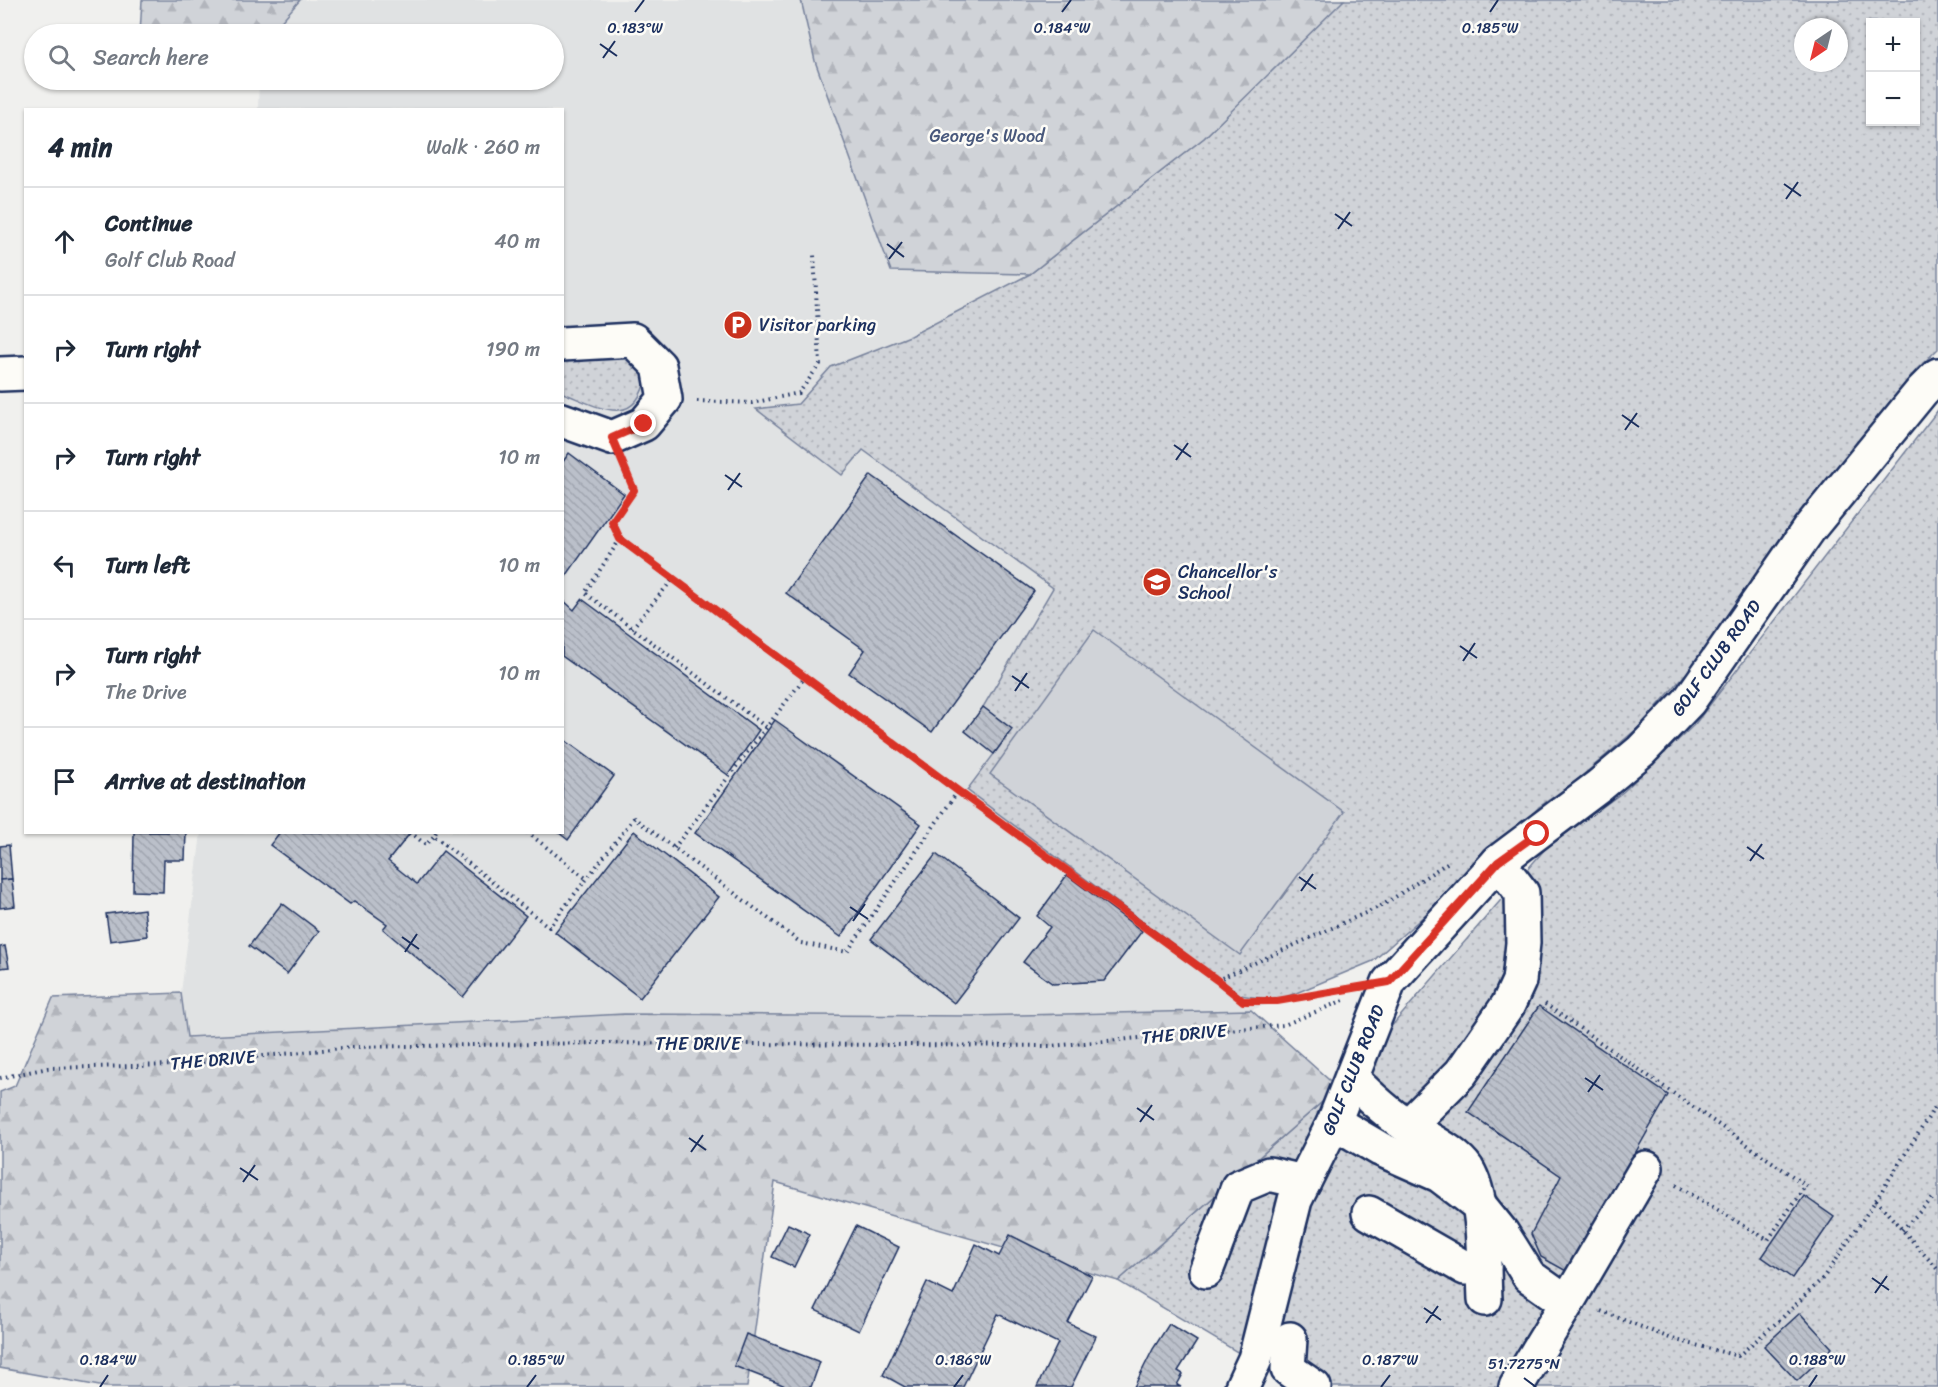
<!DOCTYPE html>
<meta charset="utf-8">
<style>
body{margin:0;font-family:Sriracha,sans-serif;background:#f2f2f3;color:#1f2937}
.controls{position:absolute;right:18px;top:18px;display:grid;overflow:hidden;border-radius:0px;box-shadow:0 2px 4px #0004}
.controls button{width:54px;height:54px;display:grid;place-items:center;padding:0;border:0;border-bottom:2px solid #e0e1e3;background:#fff;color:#1f2937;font:30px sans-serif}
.compass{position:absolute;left:1794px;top:18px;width:54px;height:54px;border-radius:50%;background:#fff;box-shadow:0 2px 4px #0004;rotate:215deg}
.stop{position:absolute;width:18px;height:18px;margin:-14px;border:4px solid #d93025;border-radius:50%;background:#fff}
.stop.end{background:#d93025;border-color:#fff;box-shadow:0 2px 6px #0008}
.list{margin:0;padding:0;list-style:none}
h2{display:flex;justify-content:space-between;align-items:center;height:78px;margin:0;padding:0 24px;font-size:26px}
h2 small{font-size:20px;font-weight:400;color:#747a83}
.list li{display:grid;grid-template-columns:39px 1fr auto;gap:18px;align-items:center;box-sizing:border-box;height:108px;padding:0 24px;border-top:2px solid #e0e1e3}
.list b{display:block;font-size:22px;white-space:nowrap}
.list p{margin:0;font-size:20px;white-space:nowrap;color:#747a83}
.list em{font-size:20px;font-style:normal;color:#747a83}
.icon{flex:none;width:33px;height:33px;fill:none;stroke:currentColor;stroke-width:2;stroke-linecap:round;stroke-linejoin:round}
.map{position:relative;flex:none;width:1938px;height:1387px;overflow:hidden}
.search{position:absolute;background:#fff;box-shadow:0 2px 4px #0004;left:24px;top:24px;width:540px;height:66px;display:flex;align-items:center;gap:15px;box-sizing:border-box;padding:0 21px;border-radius:33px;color:#747a83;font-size:22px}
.panel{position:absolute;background:#fff;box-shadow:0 2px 4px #0004;left:24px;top:108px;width:540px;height:726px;border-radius:0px}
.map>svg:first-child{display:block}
.built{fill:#e0e2e3;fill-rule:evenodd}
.grass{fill:url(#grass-dots);stroke:#76819b;stroke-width:1.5;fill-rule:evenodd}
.forest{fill:url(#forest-firs);stroke:#76819b;stroke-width:1.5}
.pitch{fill:#d0d3d8;stroke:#76819b;stroke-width:1.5}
.building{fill:url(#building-back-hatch);stroke:#1b2f5e;stroke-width:1.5}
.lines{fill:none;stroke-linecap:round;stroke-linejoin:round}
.minor-casing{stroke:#1b2f5e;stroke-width:38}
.path{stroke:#1b2f5e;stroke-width:4;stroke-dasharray:1.5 4.5;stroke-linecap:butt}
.minor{stroke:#fdfcf7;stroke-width:33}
.route{stroke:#d93025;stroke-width:8}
.ticks{fill:none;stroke:#1b2f5e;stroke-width:2}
.labels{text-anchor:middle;stroke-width:5;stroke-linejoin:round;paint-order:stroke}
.park-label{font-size:18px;fill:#48587c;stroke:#fdfcf7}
.poi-label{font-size:18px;fill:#1b2f5e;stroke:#fdfcf7;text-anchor:start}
.street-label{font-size:18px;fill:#1b2f5e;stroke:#fdfcf7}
.ticks-label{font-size:15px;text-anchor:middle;fill:#1b2f5e;stroke:#fdfcf7;stroke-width:5;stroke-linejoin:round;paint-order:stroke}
</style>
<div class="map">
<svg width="1938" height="1387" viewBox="0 0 1938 1387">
<defs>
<pattern id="grass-dots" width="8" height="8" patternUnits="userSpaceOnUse" patternTransform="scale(1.5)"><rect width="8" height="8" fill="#d0d3d8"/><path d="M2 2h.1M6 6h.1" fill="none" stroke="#b2b5bc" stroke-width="1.8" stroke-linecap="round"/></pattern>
<pattern id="forest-firs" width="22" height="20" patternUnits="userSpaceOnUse" patternTransform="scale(1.5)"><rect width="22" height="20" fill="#d0d3d8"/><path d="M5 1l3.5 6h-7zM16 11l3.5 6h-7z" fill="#b2b5bc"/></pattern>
<pattern id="building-back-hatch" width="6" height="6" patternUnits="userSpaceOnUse" patternTransform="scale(1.5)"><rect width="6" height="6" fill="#bbc0ca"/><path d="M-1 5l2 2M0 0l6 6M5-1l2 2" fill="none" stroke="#a0a5b0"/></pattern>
</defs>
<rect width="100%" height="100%" fill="#f0f0ee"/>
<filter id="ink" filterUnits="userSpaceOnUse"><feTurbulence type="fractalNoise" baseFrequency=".0167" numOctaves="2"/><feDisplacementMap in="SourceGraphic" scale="12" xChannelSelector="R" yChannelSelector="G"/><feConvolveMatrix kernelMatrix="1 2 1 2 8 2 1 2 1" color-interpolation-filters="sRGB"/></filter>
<g filter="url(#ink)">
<path class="built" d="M300,0H801L815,61L891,271L1030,274L1204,138L1938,0V349L1918,368L1814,495L1690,669L1639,727L1576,781L1539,807L1477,869L1373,961L1277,1001L1251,1010L1184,1012L972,1016L624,1014L187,1037L181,993L201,833L562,832V110L258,109L259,80H554V34H270ZM1870,22H1916V122H1870ZM1803,27H1839V63H1803Z"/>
<g class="grass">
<path d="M1342,0H1938V349L1918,368L1814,495L1690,669L1639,727L1576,781L1539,807L1477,869L1373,961L1277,1001L1240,995L967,790L1012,730L983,707L1053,588L863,450L842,475L756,409L798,404L831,367L910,336L1030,274L1204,138ZM1870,22H1916V122H1870ZM1803,27H1839V63H1803Z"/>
<path d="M562,352L632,354L646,377C635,431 597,406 563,393Z"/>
<path d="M1938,410V1387H1296L1118,1281L1338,1088L1545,849L1623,792L1695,724Z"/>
</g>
<g class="forest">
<path d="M142,0H300L270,34H140Z"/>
<path d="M801,0H1344L1204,138L1030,274L891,271L815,61Z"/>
<path d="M181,993L187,1037L624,1014L972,1016L1251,1010L1338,1088L1118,1281L775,1182L747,1387H105L0,1368V1092L15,1086L53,998Z"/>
</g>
<path class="pitch" d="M1094,630L1344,812L1240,955L990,774Z"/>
<g class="building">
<path d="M569,453L624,494L562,582V463Z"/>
<path d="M871,475L1034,591L932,732L849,673L865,650L786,593Z"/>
<path d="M562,599L574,610L582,599L759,730L728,775L562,656Z"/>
<path d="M983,707L1012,729L994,754L965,731Z"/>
<path d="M775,720L921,824L841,937L695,833Z"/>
<path d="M562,738L614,776L568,840L558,832H562Z"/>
<path d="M634,831L719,897L640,998L555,932Z"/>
<path d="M134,832H186L185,860H164L163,892L133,891Z"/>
<path d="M280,832H411L388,861L417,884L443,851L526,916L463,997L383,929L387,924L354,901L350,904L270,845Z"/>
<path d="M9,845L12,879L0,880V846Z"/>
<path d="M936,854L1019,918L954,1003L871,939Z"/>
<path d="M1067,875L1142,931L1104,981L1053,984L1023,962L1050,927L1037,916Z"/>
<path d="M12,879L15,906L0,908V880Z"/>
<path d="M282,903L319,931L287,974L249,946Z"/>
<path d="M144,909L147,936L110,941L106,914Z"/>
<path d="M5,946L9,967L0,968V947Z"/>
<path d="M1539,1006L1668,1095L1568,1272L1541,1257L1531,1234L1561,1176L1468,1112Z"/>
<path d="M1804,1196L1834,1217L1792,1278L1762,1257Z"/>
<path d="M788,1224L810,1234L794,1267L772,1257Z"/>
<path d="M856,1226L899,1247L859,1331L815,1310Z"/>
<path d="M1010,1235L1092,1276L1068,1323L1096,1336L1071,1387H1037L1058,1343L998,1314L963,1387H905L883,1375L927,1282L953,1295L976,1244L999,1256Z"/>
<path d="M1800,1313L1832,1348L1797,1381L1764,1346Z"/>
<path d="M1169,1324L1197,1341L1178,1371L1183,1374L1177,1385L1181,1387H1134L1153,1349Z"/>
<path d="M746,1334L820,1362L811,1387H788L734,1366Z"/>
</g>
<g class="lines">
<g class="minor-casing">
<g id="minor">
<path d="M562,344L633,340L659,366L665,399L644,424L612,438L562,420"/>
<path d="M0,374L26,373"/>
<path d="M1352,1079C1369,1096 1387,1113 1407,1126C1425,1138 1455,1151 1467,1169C1486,1200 1483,1262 1485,1299"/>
<path d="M1334,1122L1380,1149L1439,1175L1481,1207L1502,1233L1529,1276L1567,1303L1516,1387"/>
<path d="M1408,1126L1461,1073L1508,1005L1519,981L1523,943L1522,893L1498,862"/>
<path d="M1369,1213L1465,1268L1484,1266"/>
<path d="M1206,1271L1238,1187L1269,1174L1304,1182"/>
<path d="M1567,1303L1646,1168"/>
<path d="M1290,1339L1288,1369L1314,1387"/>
<path d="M1242,1387L1255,1359L1295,1200L1334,1122L1389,982L1498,862L1599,786L1641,751L1689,701L1809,529L1922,391L1938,375"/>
</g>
</g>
<g class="path">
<path d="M697,401L752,403L799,393L820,364L814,255"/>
<path d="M625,469L634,490L612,522L620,539L958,791L1217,980L1383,905L1450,861"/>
<path d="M620,539L585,593L766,727"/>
<path d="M632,628L673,579"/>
<path d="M410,832L426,845L434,836"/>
<path d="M436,832L434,836L549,927L634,818L801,943L847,952L958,791"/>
<path d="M527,832L587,879"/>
<path d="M674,848L805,677"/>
<path d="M1217,980L1243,1001H1277L1350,988"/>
<path d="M1545,1004L1808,1187"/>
<path d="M0,1078L48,1068L175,1065L352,1047L597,1043L1051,1046L1284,1025L1344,1000"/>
<path d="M1676,1185L1768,1240L1806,1185"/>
<path d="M1876,1200L1938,1270"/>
<path d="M1902,1230L1934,1197"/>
<path d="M1601,1311L1672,1339L1738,1356L1782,1318L1823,1278L1876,1200L1935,1107"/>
</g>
<use href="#minor" class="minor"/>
</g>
</g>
<g class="lines" filter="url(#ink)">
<path class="route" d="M644,424L612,438L634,490L612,522L620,539L958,791L1217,980L1243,1001H1277L1389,982L1498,862L1537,834"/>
</g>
<path class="ticks" d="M635,12L644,0M1062,12L1071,0M1490,12L1498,0M600,44L617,56M603,58L615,41M1784,184L1801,196M1786,199L1798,182M1335,214L1352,226M1338,229L1350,212M887,244L904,257M889,259L902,242M1622,415L1639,427M1625,430L1637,413M1174,445L1191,457M1176,460L1188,443M725,475L742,487M728,490L740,473M1460,646L1477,658M1463,661L1475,643M1012,676L1029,688M1015,691L1027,673M1747,847L1764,859M1750,861L1762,844M1299,877L1316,889M1301,891L1313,874M850,907L868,919M853,921L865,904M402,937L419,949M405,952L417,934M1585,1078L1603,1090M1588,1092L1600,1075M1137,1108L1154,1120M1140,1122L1152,1105M689,1138L706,1150M691,1152L703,1135M240,1168L258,1180M243,1182L255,1165M1872,1278L1889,1290M1875,1293L1887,1276M1424,1308L1441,1320M1426,1323L1438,1306M1524,1378L1536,1387M100,1387L108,1375M527,1387L536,1375M954,1387L963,1375M1381,1387L1390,1375M1809,1387L1817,1375"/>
<defs>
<g id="parking-disc" transform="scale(1.5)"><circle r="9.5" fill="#c8321e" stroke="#fdfcf7"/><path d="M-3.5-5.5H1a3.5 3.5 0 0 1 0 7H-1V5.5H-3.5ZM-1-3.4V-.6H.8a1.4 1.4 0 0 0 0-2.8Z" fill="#fff"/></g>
<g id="school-disc" transform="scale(1.5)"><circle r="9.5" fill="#c8321e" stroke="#fdfcf7"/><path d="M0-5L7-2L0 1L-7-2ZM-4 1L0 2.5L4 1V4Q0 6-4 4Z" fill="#fff"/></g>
</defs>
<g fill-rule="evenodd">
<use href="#parking-disc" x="738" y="325"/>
<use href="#school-disc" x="1157" y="582"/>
</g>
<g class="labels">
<g class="park-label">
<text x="987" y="142">George's Wood</text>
</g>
<g class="poi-label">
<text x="759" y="331">Visitor parking</text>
<text x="1178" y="578">Chancellor's<tspan x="1178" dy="21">School</tspan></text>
</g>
<g class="street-label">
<text transform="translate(1716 658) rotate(-54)" y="6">GOLF CLUB ROAD</text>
<text transform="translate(1184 1034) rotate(-5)" y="6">THE DRIVE</text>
<text x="698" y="1050">THE DRIVE</text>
<text transform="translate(213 1060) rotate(-5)" y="6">THE DRIVE</text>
<text transform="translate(1353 1070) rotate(-68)" y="6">GOLF CLUB ROAD</text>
</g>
</g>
<g class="ticks-label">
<text x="635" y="33">0.183°W</text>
<text x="1062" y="33">0.184°W</text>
<text x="1490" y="33">0.185°W</text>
<text x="108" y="1365">0.184°W</text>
<text x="536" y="1365">0.185°W</text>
<text x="963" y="1365">0.186°W</text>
<text x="1390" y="1365">0.187°W</text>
<text x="1817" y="1365">0.188°W</text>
<text x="1524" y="1369">51.7275°N</text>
</g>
</svg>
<div class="controls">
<button>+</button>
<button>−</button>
</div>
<svg class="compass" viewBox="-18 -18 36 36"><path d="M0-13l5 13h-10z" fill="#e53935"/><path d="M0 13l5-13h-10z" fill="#747a83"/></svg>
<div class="stop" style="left:1537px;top:834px"></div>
<div class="stop end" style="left:644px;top:424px"></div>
<div class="search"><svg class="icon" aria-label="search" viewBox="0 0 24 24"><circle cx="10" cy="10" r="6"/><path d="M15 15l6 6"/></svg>Search here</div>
<section class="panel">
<h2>4 min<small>Walk · 260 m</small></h2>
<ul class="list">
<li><svg class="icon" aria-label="ahead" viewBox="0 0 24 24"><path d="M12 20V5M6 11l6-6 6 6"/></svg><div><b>Continue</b><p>Golf Club Road</p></div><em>40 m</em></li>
<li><svg class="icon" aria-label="right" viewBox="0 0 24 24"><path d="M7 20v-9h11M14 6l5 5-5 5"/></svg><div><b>Turn right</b></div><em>190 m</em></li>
<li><svg class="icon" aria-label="right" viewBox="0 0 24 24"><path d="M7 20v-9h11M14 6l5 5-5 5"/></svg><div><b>Turn right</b></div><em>10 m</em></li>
<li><svg class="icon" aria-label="left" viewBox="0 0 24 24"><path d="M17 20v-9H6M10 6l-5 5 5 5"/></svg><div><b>Turn left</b></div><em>10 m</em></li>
<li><svg class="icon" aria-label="right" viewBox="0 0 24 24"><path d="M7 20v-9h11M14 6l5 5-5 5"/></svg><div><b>Turn right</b><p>The Drive</p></div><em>10 m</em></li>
<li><svg class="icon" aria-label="arrive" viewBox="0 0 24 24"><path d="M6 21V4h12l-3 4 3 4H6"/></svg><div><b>Arrive at destination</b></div></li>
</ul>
</section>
</div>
